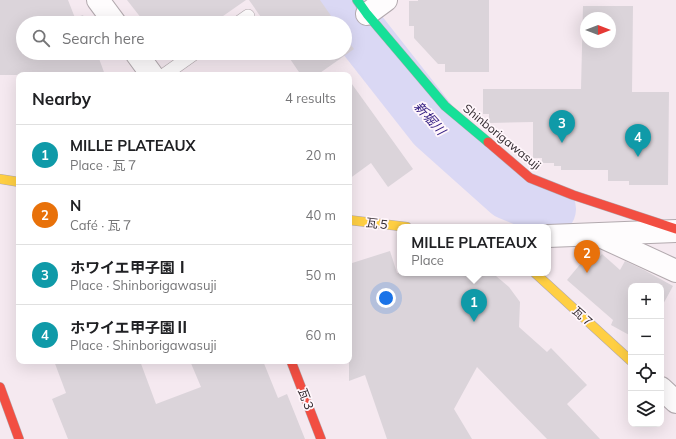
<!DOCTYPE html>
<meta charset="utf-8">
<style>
body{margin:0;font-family:Mulish,"Noto Sans JP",sans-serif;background:#f2f2f2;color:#202124}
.controls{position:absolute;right:12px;bottom:12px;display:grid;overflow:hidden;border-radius:8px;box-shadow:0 4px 16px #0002}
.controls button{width:36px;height:36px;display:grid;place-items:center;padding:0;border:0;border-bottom:1px solid #e0e0e0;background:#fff;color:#202124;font:20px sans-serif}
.compass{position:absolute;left:580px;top:12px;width:36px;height:36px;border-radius:50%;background:#fff;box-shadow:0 4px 16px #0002;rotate:90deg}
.you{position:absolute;left:386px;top:298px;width:14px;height:14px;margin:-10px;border:3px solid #fff;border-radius:50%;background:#1a73e8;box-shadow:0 0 0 6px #1a73e833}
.badge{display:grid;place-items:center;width:26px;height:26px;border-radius:50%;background:#db2777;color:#fff;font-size:13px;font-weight:700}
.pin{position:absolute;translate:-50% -33px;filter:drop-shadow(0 1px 2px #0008)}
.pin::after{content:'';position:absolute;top:21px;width:14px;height:12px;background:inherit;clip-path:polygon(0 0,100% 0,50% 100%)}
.popup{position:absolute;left:397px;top:224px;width:154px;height:52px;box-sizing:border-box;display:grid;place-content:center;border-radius:8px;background:#fff;filter:drop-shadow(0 1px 3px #0005);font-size:13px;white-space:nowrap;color:#757577}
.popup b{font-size:15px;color:#202124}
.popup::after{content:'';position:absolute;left:50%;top:100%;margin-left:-8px;border:8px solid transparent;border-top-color:#fff}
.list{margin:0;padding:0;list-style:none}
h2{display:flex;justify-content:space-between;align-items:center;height:52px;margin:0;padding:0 16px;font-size:17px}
h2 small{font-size:13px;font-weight:400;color:#757577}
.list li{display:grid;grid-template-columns:26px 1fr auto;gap:12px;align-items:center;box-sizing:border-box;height:60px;padding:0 16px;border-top:1px solid #e0e0e0}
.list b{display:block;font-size:15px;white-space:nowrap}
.list p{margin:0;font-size:13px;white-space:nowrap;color:#757577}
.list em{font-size:13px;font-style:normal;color:#757577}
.icon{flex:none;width:22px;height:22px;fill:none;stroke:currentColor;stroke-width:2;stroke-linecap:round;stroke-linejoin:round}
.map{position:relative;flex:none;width:676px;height:439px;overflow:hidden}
.search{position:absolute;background:#fff;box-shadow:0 4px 16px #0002;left:16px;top:16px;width:336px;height:44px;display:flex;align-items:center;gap:10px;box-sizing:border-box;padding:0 14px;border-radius:22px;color:#757577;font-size:15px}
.panel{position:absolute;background:#fff;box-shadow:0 4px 16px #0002;left:16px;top:72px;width:336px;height:292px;border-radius:8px}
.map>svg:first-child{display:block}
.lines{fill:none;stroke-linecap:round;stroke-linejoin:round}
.river{stroke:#dad8f4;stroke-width:54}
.building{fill:#dbd4da;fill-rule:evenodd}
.lane-casing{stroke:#b2a9ae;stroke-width:14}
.street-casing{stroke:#b2a9ae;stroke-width:24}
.fast-casing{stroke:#b2a9ae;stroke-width:10}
.slow-casing{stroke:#b2a9ae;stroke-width:10}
.jam-casing{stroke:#b2a9ae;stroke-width:10}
.lane{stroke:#fefcfd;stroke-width:13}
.street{stroke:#fefcfd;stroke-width:22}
.fast{stroke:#16e098;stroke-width:9}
.slow{stroke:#ffcf43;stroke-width:9}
.jam{stroke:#f24e42;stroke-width:9}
.labels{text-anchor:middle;stroke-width:3.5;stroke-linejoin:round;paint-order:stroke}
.street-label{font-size:12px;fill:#322a2f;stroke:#fff6fb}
.water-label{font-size:13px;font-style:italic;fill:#301b80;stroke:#fff6fb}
</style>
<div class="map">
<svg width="676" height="439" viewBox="0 0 676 439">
<rect width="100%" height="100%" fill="#f5e9f0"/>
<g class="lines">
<path class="river" d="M335,0L434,126L509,193L549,209"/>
</g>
<g class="building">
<path d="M0,0H68L75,18L83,15L86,23H23V53H97L105,75H0Z"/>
<path d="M127,0H246L213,23H145Z"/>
<path d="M249,0H320L336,23H265Z"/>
<path d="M418,0H489V72H445V64H438L414,38V26H409V1H418Z"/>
<path d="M583,6H633L632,92H669L668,185H629V181H608V170H561V166H554V163H542V158H533V122L489,123V114H483V89H581ZM586,18H610V42H586Z"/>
<path d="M345,37L354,49L317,75H301L286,53H345Z"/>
<path d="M349,80L413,169L388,187L371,163L349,179Z"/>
<path d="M390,251L397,273H470L472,275L496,276L509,287L520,302L519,327L547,352L551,348L587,385L567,404L600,439H547L477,367L454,409L472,439H387L365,375L349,381V264Z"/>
<path d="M602,254L620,270L625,261L644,270L673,286L661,308V286H631V336L611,325L613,320L567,280L587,256L595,262Z"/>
<path d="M54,361H140L156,404L201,387L190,361H263L278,398L287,394L305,439H68L52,399L66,393Z"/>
</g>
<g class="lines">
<g class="lane-casing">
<g id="lane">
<path d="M238,23L248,16"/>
<path d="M164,75L195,53"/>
</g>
</g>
<g class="street-casing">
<g id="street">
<path d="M98,0L115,23"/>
<path d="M367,14L386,0"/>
<path d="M136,53L152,75"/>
<path d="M548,236L676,231"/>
<path d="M600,236L676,271"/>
<path d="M661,388L676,402"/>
</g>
</g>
<g class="fast-casing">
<path id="fast" d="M357,0L367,14L445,106L488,142"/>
</g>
<g class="slow-casing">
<g id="slow">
<path d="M0,179L19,182"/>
<path d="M349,220L407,227"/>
<path d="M535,273L631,361"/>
</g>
</g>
<g class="jam-casing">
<g id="jam">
<path d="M488,142L530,178L573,195L676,229"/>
<path d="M291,361L321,439"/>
<path d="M0,387L19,439"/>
</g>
</g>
<use href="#lane" class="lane"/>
<use href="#street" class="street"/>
<use href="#fast" class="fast"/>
<use href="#slow" class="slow"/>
<use href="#jam" class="jam"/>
</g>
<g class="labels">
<g class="street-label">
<text transform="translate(502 137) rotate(39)" y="4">Shinborigawasuji</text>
<text transform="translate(378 224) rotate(7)" y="4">瓦５</text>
<text transform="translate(583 317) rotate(42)" y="4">瓦７</text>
<text transform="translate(306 400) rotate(69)" y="4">瓦３</text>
</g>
<g class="water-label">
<text transform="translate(430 118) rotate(48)" y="5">新堀川</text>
</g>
</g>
</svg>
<div class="controls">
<button>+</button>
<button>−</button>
<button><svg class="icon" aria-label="locate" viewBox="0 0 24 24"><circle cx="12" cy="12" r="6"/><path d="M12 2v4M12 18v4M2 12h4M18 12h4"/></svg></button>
<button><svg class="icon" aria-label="layers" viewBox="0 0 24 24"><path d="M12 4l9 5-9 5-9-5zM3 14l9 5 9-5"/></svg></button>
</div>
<svg class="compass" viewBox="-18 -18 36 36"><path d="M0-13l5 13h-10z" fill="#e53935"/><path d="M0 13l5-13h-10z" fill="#757577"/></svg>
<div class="you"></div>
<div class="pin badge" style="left:474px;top:322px;background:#0f9aa8">1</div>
<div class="popup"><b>MILLE PLATEAUX</b>Place</div>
<div class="pin badge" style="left:587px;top:273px;background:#e8710a">2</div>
<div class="pin badge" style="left:562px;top:143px;background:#0f9aa8">3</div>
<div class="pin badge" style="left:638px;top:157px;background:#0f9aa8">4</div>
<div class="search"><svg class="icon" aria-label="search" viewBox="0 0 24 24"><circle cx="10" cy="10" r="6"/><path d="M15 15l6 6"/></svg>Search here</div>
<section class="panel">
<h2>Nearby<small>4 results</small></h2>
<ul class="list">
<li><span class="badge" style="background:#0f9aa8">1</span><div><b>MILLE PLATEAUX</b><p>Place · 瓦７</p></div><em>20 m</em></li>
<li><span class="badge" style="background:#e8710a">2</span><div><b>N</b><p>Café · 瓦７</p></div><em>40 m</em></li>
<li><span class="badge" style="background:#0f9aa8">3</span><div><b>ホワイエ甲子園Ⅰ</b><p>Place · Shinborigawasuji</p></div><em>50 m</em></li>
<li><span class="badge" style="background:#0f9aa8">4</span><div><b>ホワイエ甲子園Ⅱ</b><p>Place · Shinborigawasuji</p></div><em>60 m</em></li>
</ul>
</section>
</div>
